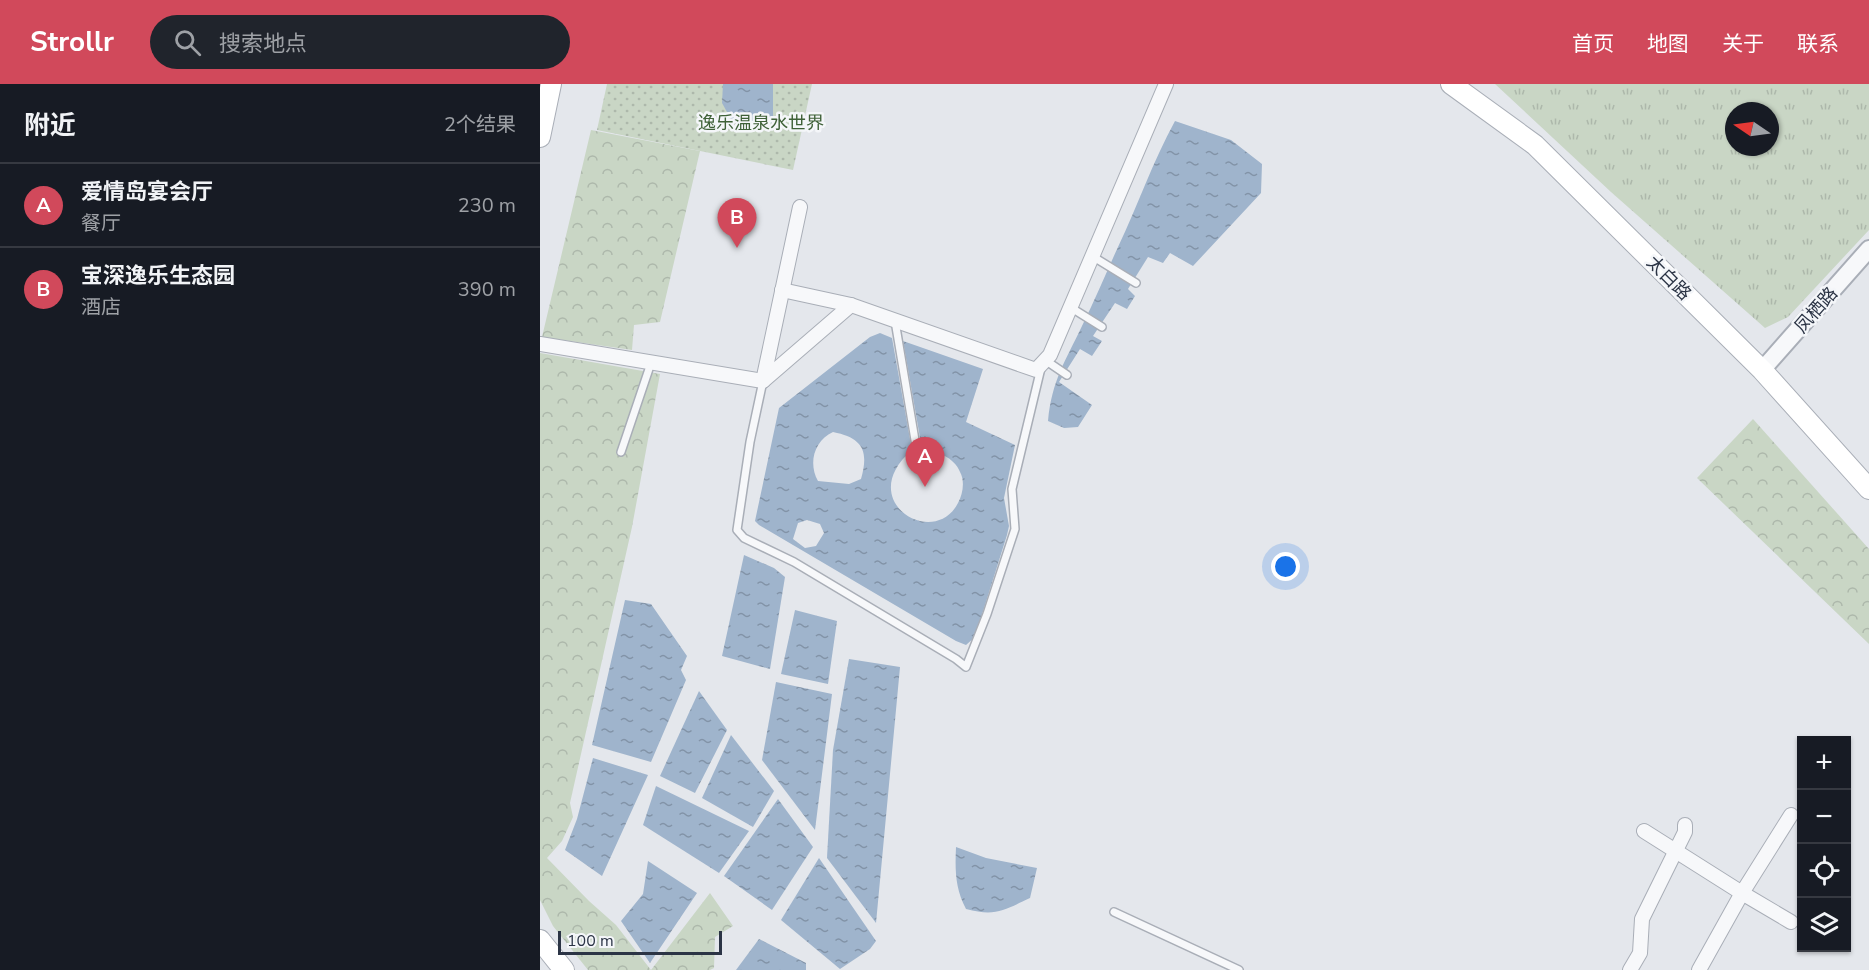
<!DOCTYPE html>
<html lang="zh">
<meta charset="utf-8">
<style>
body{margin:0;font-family:"Nunito Sans","Noto Sans SC",sans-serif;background:#20242c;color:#f1f3f6}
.controls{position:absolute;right:18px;bottom:18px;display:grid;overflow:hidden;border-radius:0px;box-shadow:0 2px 4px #0004}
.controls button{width:54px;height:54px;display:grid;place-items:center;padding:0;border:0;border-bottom:2px solid #363941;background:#171b24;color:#f1f3f6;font:30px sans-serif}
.compass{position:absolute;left:1185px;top:18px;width:54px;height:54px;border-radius:50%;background:#171b24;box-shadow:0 2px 4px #0004;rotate:283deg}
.scale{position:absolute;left:18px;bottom:15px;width:164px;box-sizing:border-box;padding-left:6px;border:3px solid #2b3445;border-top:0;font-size:16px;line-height:21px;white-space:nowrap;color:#2b3445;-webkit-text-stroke:4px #f4f6f9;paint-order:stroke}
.you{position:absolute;left:746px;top:483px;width:21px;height:21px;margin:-15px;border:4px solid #fff;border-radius:50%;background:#1a73e8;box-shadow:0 0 0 9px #1a73e833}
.badge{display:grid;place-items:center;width:39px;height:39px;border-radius:50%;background:#d1495b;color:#fff;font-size:20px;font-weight:700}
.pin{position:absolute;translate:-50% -50px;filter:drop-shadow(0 2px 3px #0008)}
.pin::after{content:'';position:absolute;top:32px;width:21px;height:18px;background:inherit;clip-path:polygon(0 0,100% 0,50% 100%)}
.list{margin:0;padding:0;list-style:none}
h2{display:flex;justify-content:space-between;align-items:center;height:78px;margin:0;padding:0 24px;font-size:26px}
h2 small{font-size:20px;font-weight:400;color:#9ea1a6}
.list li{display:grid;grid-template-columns:39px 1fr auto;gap:18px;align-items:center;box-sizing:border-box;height:84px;padding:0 24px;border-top:2px solid #363941}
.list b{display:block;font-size:22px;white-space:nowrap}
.list p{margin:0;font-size:20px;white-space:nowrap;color:#9ea1a6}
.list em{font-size:20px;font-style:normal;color:#9ea1a6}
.icon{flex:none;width:33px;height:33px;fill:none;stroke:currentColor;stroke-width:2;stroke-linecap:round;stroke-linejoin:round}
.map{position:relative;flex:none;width:1329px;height:886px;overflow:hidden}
header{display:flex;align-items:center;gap:36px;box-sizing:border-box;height:84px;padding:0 30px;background:#d1495b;color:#fff}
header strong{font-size:28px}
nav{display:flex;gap:33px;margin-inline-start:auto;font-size:21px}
.search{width:420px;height:54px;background:#20242c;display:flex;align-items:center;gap:15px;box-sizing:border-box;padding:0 21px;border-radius:33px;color:#9ea1a6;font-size:22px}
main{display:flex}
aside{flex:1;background:#171b24}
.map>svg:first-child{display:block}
.grass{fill:url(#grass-tufts);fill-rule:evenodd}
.forest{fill:url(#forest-crowns)}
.park{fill:url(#park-dots)}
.water{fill:url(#water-ripples);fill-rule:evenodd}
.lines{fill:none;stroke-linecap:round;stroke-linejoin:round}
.service-casing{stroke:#a9aeb7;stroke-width:10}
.minor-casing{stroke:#a9aeb7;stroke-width:16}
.tertiary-casing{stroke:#a9aeb7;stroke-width:20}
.secondary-casing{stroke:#a9aeb7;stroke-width:22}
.service{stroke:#f7f8fa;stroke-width:7}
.minor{stroke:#f7f8fa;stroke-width:14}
.tertiary{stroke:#f7f8fa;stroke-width:16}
.secondary{stroke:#fff;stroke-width:20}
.labels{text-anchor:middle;stroke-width:5;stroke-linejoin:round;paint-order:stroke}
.park-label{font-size:18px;fill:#3f6138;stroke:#f4f6f9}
.street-label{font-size:18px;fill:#2b3445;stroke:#f4f6f9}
</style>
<header>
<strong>Strollr</strong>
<div class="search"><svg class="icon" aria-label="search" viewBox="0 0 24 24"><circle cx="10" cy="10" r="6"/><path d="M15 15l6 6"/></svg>搜索地点</div>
<nav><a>首页</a><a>地图</a><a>关于</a><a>联系</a></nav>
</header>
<main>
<aside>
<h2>附近<small>2个结果</small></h2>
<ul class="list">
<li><span class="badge">A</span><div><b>爱情岛宴会厅</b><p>餐厅</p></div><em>230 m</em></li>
<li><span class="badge">B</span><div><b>宝深逸乐生态园</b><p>酒店</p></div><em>390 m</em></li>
</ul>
</aside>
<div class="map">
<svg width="1329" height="886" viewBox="0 0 1329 886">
<defs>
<pattern id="grass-tufts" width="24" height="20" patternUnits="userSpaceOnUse" patternTransform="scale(1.5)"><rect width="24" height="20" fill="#c9d6c5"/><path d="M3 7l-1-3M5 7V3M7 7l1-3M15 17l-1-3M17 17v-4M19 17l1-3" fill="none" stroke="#adb8ab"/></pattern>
<pattern id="forest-crowns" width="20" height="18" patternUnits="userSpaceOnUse" patternTransform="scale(1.5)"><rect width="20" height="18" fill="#c9d6c5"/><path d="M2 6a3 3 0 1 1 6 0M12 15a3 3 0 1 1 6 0" fill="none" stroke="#adb8ab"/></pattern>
<pattern id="park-dots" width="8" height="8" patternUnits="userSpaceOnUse" patternTransform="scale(1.5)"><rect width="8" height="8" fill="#c9d6c5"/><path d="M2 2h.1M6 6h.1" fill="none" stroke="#adb8ab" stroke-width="1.8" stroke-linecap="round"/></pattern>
<pattern id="water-ripples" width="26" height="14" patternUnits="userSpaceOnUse" patternTransform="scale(1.5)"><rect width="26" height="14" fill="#9fb4cc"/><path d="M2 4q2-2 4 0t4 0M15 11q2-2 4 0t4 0" fill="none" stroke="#8293a7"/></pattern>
</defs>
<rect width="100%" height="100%" fill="#e4e7ec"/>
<path class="grass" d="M955,0H1329V146L1248,233L1225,244L1071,108ZM1194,27H1230V63H1194Z"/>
<g class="forest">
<path d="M51,46L160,67L120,238L94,241L92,266L2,253Z"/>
<path d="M0,269L120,290L92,443L30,719L33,733L22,757L7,774L49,817L76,841L111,886L170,809L193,842L175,853L174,884L170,886H48L13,842L0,816Z"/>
<path d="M1213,335L1329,465V560L1157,394Z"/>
</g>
<path class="park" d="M67,0H272L253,86L57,46Z"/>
<g class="water">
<path d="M183,0H233V38L220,43L192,37L182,19Z"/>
<path d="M635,37L691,56L722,80L721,109L653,182L630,169L623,179L608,173L588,205L595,212L587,225L575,219L553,252L562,257L552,272L540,265L519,298L552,321L538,343L524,344L508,337C512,296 525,278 542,242C555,216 566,189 578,163C598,121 613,77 635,37Z"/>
<path d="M340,249L352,254L372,366C313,417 394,466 418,419C423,410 425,397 420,388C415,374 396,366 382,365L363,257L443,285L426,338L475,361L464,414L469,442L467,451L435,553L426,561L416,557L219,441L215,437L239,324L330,253ZM293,348C323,354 329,367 321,395L309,400L278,397C268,379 274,357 293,348ZM267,436L280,440L284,449L276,462L265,464L253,455L258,439Z"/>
<path d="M204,471L234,484L245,493L230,585L182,572Z"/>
<path d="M85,516L111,520L147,572L141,586L146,596L111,678L52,661Z"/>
<path d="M255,526L297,537L288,600L241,590Z"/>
<path d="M309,575L360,583L336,839L287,774L293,666Z"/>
<path d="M236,598L292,610L275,746L222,676Z"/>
<path d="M159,607L187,646L155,709L120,692Z"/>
<path d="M191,651L234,707L213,743L162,714Z"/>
<path d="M53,674L108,691L62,792L25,766L37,735Z"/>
<path d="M116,702L209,747L179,789L103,741Z"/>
<path d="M238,715L273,763L232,826L184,792Z"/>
<path d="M416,763L446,774L497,784L490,814C464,826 456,833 426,825C415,804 415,786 416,763Z"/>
<path d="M279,774L336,857L330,865L300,885L241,836Z"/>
<path d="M108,777L157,809L110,879L81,837L103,810Z"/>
<path d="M219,855L266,879V886H196Z"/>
</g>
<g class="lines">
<g class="service-casing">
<g id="service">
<path d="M552,172L596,199"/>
<path d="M530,223L562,243"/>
<path d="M355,237L377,368"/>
<path d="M505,276L527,291"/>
<path d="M223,297L210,358L197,446L204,454L254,478L416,575L426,583L447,530L475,445L472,405L501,284"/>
<path d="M81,368L111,279"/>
<path d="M574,828L699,886"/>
</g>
</g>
<g class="minor-casing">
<g id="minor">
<path d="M242,206L311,221L496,286L510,271L626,0"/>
<path d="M0,260L223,297L311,221"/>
<path d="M223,297L260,123"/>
<path d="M1104,747L1202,809L1251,838"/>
<path d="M1090,886L1100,869L1102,835L1145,748V741"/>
<path d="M1159,886L1202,809L1251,731"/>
</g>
</g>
<g class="tertiary-casing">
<path id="tertiary" d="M1222,286L1329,165"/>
</g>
<g class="secondary-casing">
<g id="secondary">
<path d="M911,0L995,61L1222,286L1329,405"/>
<path d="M0,53L11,0"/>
<path d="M0,856L24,886"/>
</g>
</g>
<use href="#service" class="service"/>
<use href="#minor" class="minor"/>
<use href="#tertiary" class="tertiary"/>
<use href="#secondary" class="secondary"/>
</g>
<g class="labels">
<g class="park-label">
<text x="221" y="45">逸乐温泉水世界</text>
</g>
<g class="street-label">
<text transform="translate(1129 194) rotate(45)" y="6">太白路</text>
<text transform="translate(1276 226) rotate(-49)" y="6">凤栖路</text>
</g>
</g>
</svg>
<div class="controls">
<button>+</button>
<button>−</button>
<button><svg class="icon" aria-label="locate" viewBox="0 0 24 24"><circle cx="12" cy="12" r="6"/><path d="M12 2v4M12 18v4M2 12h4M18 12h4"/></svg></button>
<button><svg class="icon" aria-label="layers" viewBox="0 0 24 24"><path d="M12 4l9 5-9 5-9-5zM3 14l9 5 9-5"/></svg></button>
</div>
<svg class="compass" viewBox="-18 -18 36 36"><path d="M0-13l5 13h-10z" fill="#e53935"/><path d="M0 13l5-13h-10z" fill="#9ea1a6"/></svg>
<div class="scale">100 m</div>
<div class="you"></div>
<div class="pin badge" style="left:385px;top:403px">A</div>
<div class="pin badge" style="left:197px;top:164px">B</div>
</div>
</main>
